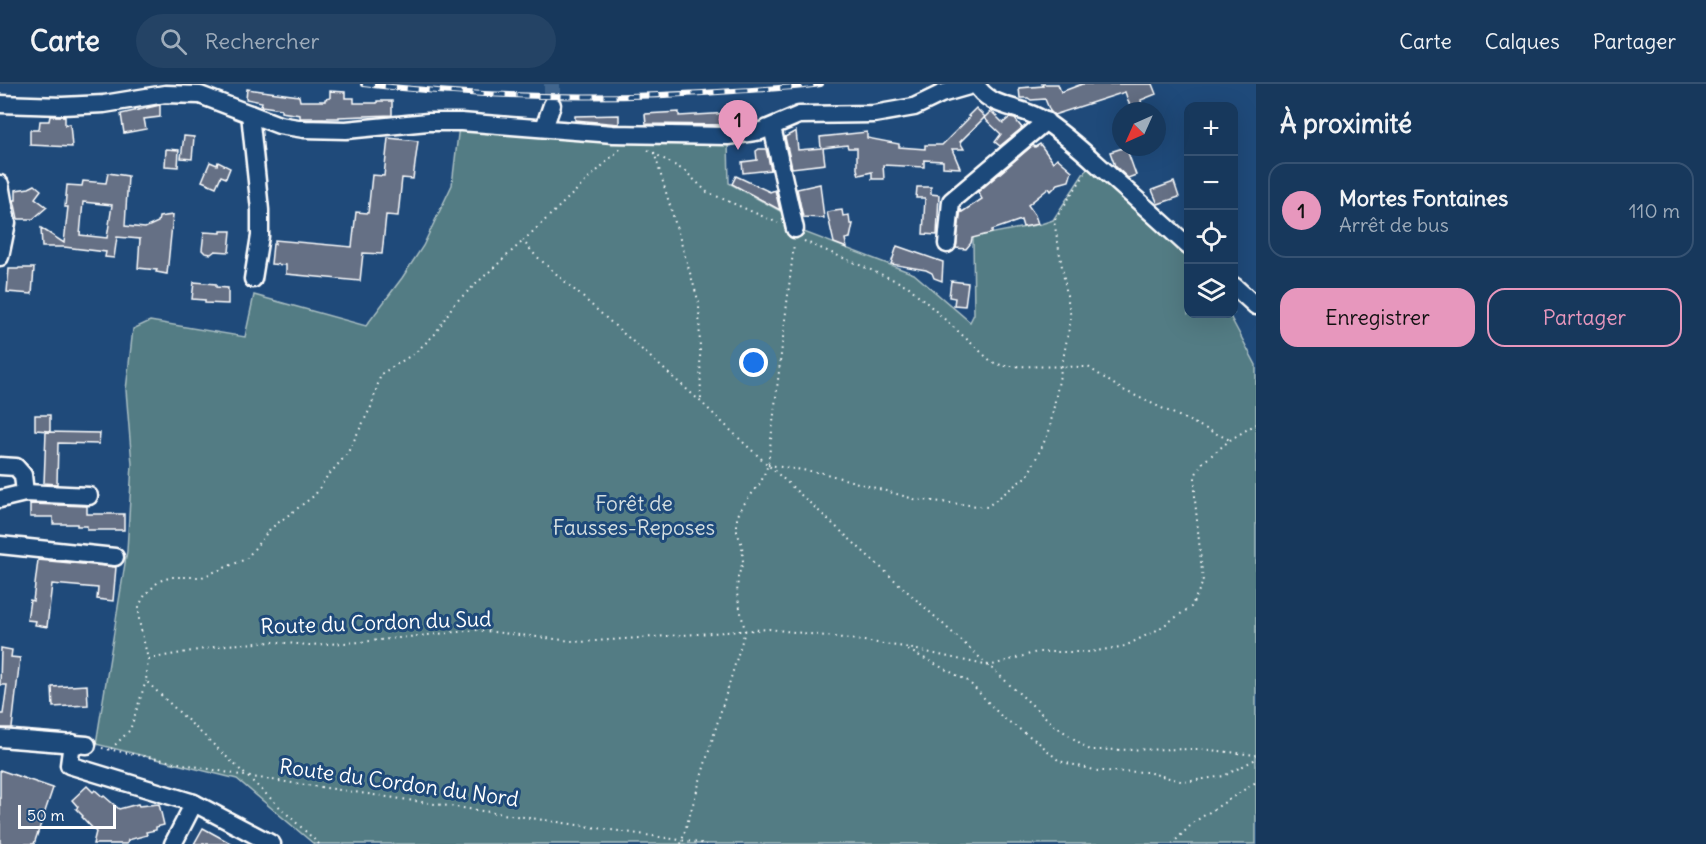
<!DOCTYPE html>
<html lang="fr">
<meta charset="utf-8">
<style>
body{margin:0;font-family:Delius,sans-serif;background:#244365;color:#f1f3f6}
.controls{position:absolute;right:18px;top:18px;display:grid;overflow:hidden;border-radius:12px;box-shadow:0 6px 24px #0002}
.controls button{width:54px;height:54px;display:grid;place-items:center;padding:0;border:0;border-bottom:2px solid #365272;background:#17385c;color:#f1f3f6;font:30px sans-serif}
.compass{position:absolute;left:1112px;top:18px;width:54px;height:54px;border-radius:50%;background:#17385c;box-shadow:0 6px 24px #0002;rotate:225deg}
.scale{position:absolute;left:18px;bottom:15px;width:98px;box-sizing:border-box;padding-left:6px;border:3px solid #fff;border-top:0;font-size:16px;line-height:21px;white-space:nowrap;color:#fff;-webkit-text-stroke:4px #1f4a7a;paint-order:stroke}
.you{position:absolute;left:754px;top:279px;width:21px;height:21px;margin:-15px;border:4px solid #fff;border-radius:50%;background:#1a73e8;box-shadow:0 0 0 9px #1a73e833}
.badge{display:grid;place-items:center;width:39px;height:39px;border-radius:50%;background:#e797bd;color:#111;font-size:20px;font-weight:700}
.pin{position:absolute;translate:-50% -50px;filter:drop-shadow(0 2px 3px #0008)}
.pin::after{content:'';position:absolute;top:32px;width:21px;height:18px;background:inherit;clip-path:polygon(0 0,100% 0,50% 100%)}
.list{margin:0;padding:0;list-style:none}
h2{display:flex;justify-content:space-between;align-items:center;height:78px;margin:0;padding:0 24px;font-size:26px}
h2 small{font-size:20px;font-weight:400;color:#9eacbb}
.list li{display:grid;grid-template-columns:39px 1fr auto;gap:18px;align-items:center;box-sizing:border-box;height:96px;margin:0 12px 12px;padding:0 12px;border:2px solid #365272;border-radius:18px}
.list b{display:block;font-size:22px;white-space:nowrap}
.list p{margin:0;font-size:20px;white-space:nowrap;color:#9eacbb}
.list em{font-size:20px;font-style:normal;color:#9eacbb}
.actions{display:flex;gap:12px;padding:18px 24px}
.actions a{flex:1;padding:14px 0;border:2px solid #e797bd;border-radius:18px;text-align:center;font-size:21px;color:#e797bd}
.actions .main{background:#e797bd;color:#111}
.icon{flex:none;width:33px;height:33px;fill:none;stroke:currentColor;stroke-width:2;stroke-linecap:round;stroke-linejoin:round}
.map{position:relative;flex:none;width:1256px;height:760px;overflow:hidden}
header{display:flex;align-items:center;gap:36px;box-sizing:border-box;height:84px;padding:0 30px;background:#17385c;border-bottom:2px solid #365272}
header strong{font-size:28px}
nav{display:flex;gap:33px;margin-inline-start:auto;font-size:21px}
.search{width:420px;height:54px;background:#244365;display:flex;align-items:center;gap:15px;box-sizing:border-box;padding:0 21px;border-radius:33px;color:#9eacbb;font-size:22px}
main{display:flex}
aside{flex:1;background:#17385c}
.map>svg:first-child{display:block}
.green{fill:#537c84;stroke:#a9bec2;stroke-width:1.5}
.building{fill:#656f85;stroke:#fff;stroke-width:1.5;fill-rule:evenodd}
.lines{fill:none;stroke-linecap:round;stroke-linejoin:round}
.minor-tunnel{stroke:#41658e;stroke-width:16;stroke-dasharray:16 8;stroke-linecap:butt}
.minor-casing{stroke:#fff;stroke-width:21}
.path{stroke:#fff;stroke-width:2;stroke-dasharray:1.5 4.5;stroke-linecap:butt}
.minor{stroke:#1f4a7a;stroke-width:16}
.rail-casing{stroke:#fff;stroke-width:6}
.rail{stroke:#1f4a7a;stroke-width:4;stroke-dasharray:11;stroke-linecap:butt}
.labels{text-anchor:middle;stroke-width:6;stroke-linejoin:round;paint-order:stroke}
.park-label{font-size:21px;fill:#d4dee0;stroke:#1f4a7a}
.street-label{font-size:21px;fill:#fff;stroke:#1f4a7a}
</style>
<header>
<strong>Carte</strong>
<div class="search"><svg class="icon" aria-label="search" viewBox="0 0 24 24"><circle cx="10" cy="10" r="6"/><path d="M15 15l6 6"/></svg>Rechercher</div>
<nav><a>Carte</a><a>Calques</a><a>Partager</a></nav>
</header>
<main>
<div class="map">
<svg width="1256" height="760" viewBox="0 0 1256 760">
<rect width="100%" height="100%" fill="#1f4a7a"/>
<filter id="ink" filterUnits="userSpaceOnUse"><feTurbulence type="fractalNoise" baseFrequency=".0167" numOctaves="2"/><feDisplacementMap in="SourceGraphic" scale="12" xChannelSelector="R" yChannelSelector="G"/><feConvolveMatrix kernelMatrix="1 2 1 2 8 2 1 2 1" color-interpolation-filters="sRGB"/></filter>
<g filter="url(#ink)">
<path class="green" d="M459,42L728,58L729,99L791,133L796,145L914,190L970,238L974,230L973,153L1041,140L1053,136L1089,81L1188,165V230H1233L1230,232L1256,281V760H314L237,695L96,660L127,467L132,380L126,306L133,245L150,237L245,253L254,211L366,242L402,194L423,162L452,101Z"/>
<g class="building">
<path d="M1042,0H1058L1061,8L1082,0H1152L1156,10L1141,16L1142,22L1131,25L1125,8L1054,31L1050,27L1045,15L1031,16L1028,14H1020L1019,4L1043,2Z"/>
<path d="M247,5L299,12L300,17H325V15L330,14V7L345,8V14H354V19H377V17H392V31L339,33V34H300V31L281,28V25L261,22L262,18L246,15Z"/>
<path d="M160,21V33L144,35L146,45L124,49L121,30Z"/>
<path d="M976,24L985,33L960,58L964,65H952L960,84L943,83V77L924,76V83L883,81L884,95H872V88L859,91L857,85V64H848L847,61L823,64L825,80L792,84L785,53L796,47L798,66L821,64L820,53L867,48V54L899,60V63L925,65V61H942L970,33L968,32Z"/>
<path d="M991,27L1003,39L1009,34L1015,35L1022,44L1000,62L995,58L1001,50L984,34Z"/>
<path d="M679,28V32L730,29L731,41L646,40L645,30Z"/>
<path d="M619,31V40L575,36V32Z"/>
<path d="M50,32H65V41L70,40L72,63L30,61V46H39L40,37H49Z"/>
<path d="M184,52L194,53L192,75L181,74Z"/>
<path d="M388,54L418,57L413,95L402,94L398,132L386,131L382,170L363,169L360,197L286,190V181L271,180L273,160H275V156L352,163L356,128L368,129L372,91L384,92Z"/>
<path d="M1040,60L1053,78L1057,74L1072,87L1069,97L1058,100L1051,107L1049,104L1028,121L1035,131L1038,140L1023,143L1021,136L992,146V149L972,154L971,159L966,165L956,164L961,125L962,128L982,115L978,108L1033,61L1035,63Z"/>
<path d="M1126,63L1136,91L1128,94L1115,82L1110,68Z"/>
<path d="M166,65L179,66L178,83L165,82Z"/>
<path d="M759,65H766L771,86L743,89L742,78L757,76L756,67Z"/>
<path d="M210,78L217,81L218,78L230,84L226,94L221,92L216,103L202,97Z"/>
<path d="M108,89L128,92L125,142L145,144L158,138L159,133L173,131L167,190L156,188L157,186L138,184L140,155L117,153L114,174L105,173L106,168L64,163H42L41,144L64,159L68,123H65L67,101L82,102L83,97L106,99ZM83,118L112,121L107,154L80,151Z"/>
<path d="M736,92L770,108L775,106L780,126L732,100Z"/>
<path d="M1174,98L1179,113L1158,120L1152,106Z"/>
<path d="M820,100L824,134L803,133L797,105Z"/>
<path d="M35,101L41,106L35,114L47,123L33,135H18L14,116H16V106L29,104Z"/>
<path d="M917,103H931V110L939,111L937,151L923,150L925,114H916Z"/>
<path d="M842,126L843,132L849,131L850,140H853L850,154L845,155L847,164L834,159L827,128Z"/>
<path d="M221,147H231L229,168L215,167L211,170L205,169L202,166L204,148L221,149Z"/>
<path d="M897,162L943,178L942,197L934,194L932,189L926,186L891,180Z"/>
<path d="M19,184H34L32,210L7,208L9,185H18Z"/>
<path d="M951,197L968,199L965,222L954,221L955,214L949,213Z"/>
<path d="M194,198L216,200V203L228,204V220L205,219V216L192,215Z"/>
<path d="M35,331H50V347L35,346Z"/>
<path d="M46,348L100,349L99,360L58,359L57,400L44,399Z"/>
<path d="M30,420L87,422V430H124V446H87V442H77V440H53V433H30Z"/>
<path d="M38,476L116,483L113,517L97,515L98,504L52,500L47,543L35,541L36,537L27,536L30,516L33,517Z"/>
<path d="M1,564L12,566L11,573L20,574L12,644H0V630H3L7,601H0Z"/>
<path d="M87,601L88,621L53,623L52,603Z"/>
<path d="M0,686L53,704L34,760H0Z"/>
<path d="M87,702L93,708L95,706L103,713L104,712L119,725L138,720L139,722L159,720L164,741L156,743V746L146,748L147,751L128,756L127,760H93L96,748L82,733L83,732L76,725L78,723L72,716Z"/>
<path d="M203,744L232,760H194Z"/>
</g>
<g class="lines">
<path class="minor-tunnel" d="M552,0V21"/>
<g class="minor-casing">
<g id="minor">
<path d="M976,0C989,25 1021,21 1043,36C1066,51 1086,70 1106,88C1134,113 1161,137 1188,162"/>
<path d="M0,20L62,22L104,20L165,10L200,11L279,41L304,45L346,46L428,38H461L613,50L728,52L761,47L799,31L874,30L914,23L941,10L976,0"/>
<path d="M250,30L260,126V152L253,195"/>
<path d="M772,43L795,145"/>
<path d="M544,44L552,21"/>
<path d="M0,100L7,139L0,173"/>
<path d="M947,160L951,117L1046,37"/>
<path d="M1234,202L1256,222"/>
<path d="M0,382L16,383L23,391L25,409"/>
<path d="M0,415L25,409L89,412"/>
<path d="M0,461L115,473"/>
<path d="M0,654L87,661"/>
<path d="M72,659L69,681L194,719"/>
<path d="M173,760L194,719L272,760"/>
</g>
</g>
<g class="path">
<path d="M620,65L523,157L535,171L701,318L745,360L1054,641L1090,666L1201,665L1256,671"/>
<path d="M648,66L685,87L707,108L778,139"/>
<path d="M654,68L699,219L701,317"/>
<path d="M804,157L908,202L992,278L1004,282L1088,283L1121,305L1230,356"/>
<path d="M768,381L823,389L914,415L987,423L1028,391L1049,348L1071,234L1054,137L1085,90"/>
<path d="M908,566L968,597L1002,633L1038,658L1059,677L1098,687L1147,688L1184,698L1224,692L1256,675"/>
<path d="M148,575L226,561L274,558L309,561L361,558L476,546L581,558L769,545L843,554L904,563L989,582L1037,568H1091L1125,562L1157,546L1191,523L1203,498L1195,416V392L1201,380L1230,356L1256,340"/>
<path d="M102,664L245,692L707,760"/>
<path d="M111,665L130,646L146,597"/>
<path d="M319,760L146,597L148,575L139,537V522L145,511L159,497L172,493H202L246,475L270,445L315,411L326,394L347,370L371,323L381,290L415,269L435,250L454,220L523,157"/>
<path d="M681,760L745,547L737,510L738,493L743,478L742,461L737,448V433L744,420L761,398L768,381L794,160"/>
<path d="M1172,760L1194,738L1256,698"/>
</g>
<use href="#minor" class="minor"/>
<g class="rail-casing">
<path id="rail" d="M363,0C486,14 611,16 734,7C763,5 792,4 821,0"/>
</g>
<use href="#rail" class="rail"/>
</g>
</g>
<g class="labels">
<g class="park-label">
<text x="634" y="427">Forêt de<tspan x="634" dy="24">Fausses-Reposes</tspan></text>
</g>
<g class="street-label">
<text transform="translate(376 539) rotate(-2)" y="7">Route du Cordon du Sud</text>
<text transform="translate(399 699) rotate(8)" y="7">Route du Cordon du Nord</text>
</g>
</g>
</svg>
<div class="controls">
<button>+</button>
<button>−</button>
<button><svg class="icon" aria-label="locate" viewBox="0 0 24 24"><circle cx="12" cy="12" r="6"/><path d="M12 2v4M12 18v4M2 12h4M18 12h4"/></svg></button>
<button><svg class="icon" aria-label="layers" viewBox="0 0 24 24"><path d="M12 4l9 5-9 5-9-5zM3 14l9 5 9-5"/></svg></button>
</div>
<svg class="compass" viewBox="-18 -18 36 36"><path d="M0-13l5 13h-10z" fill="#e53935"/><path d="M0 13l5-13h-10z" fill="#9eacbb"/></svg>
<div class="scale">50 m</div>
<div class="you"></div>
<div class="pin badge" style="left:738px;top:66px">1</div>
</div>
<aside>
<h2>À proximité<small></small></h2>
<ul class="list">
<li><span class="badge">1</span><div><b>Mortes Fontaines</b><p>Arrêt de bus</p></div><em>110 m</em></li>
</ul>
<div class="actions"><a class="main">Enregistrer</a><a>Partager</a></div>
</aside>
</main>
